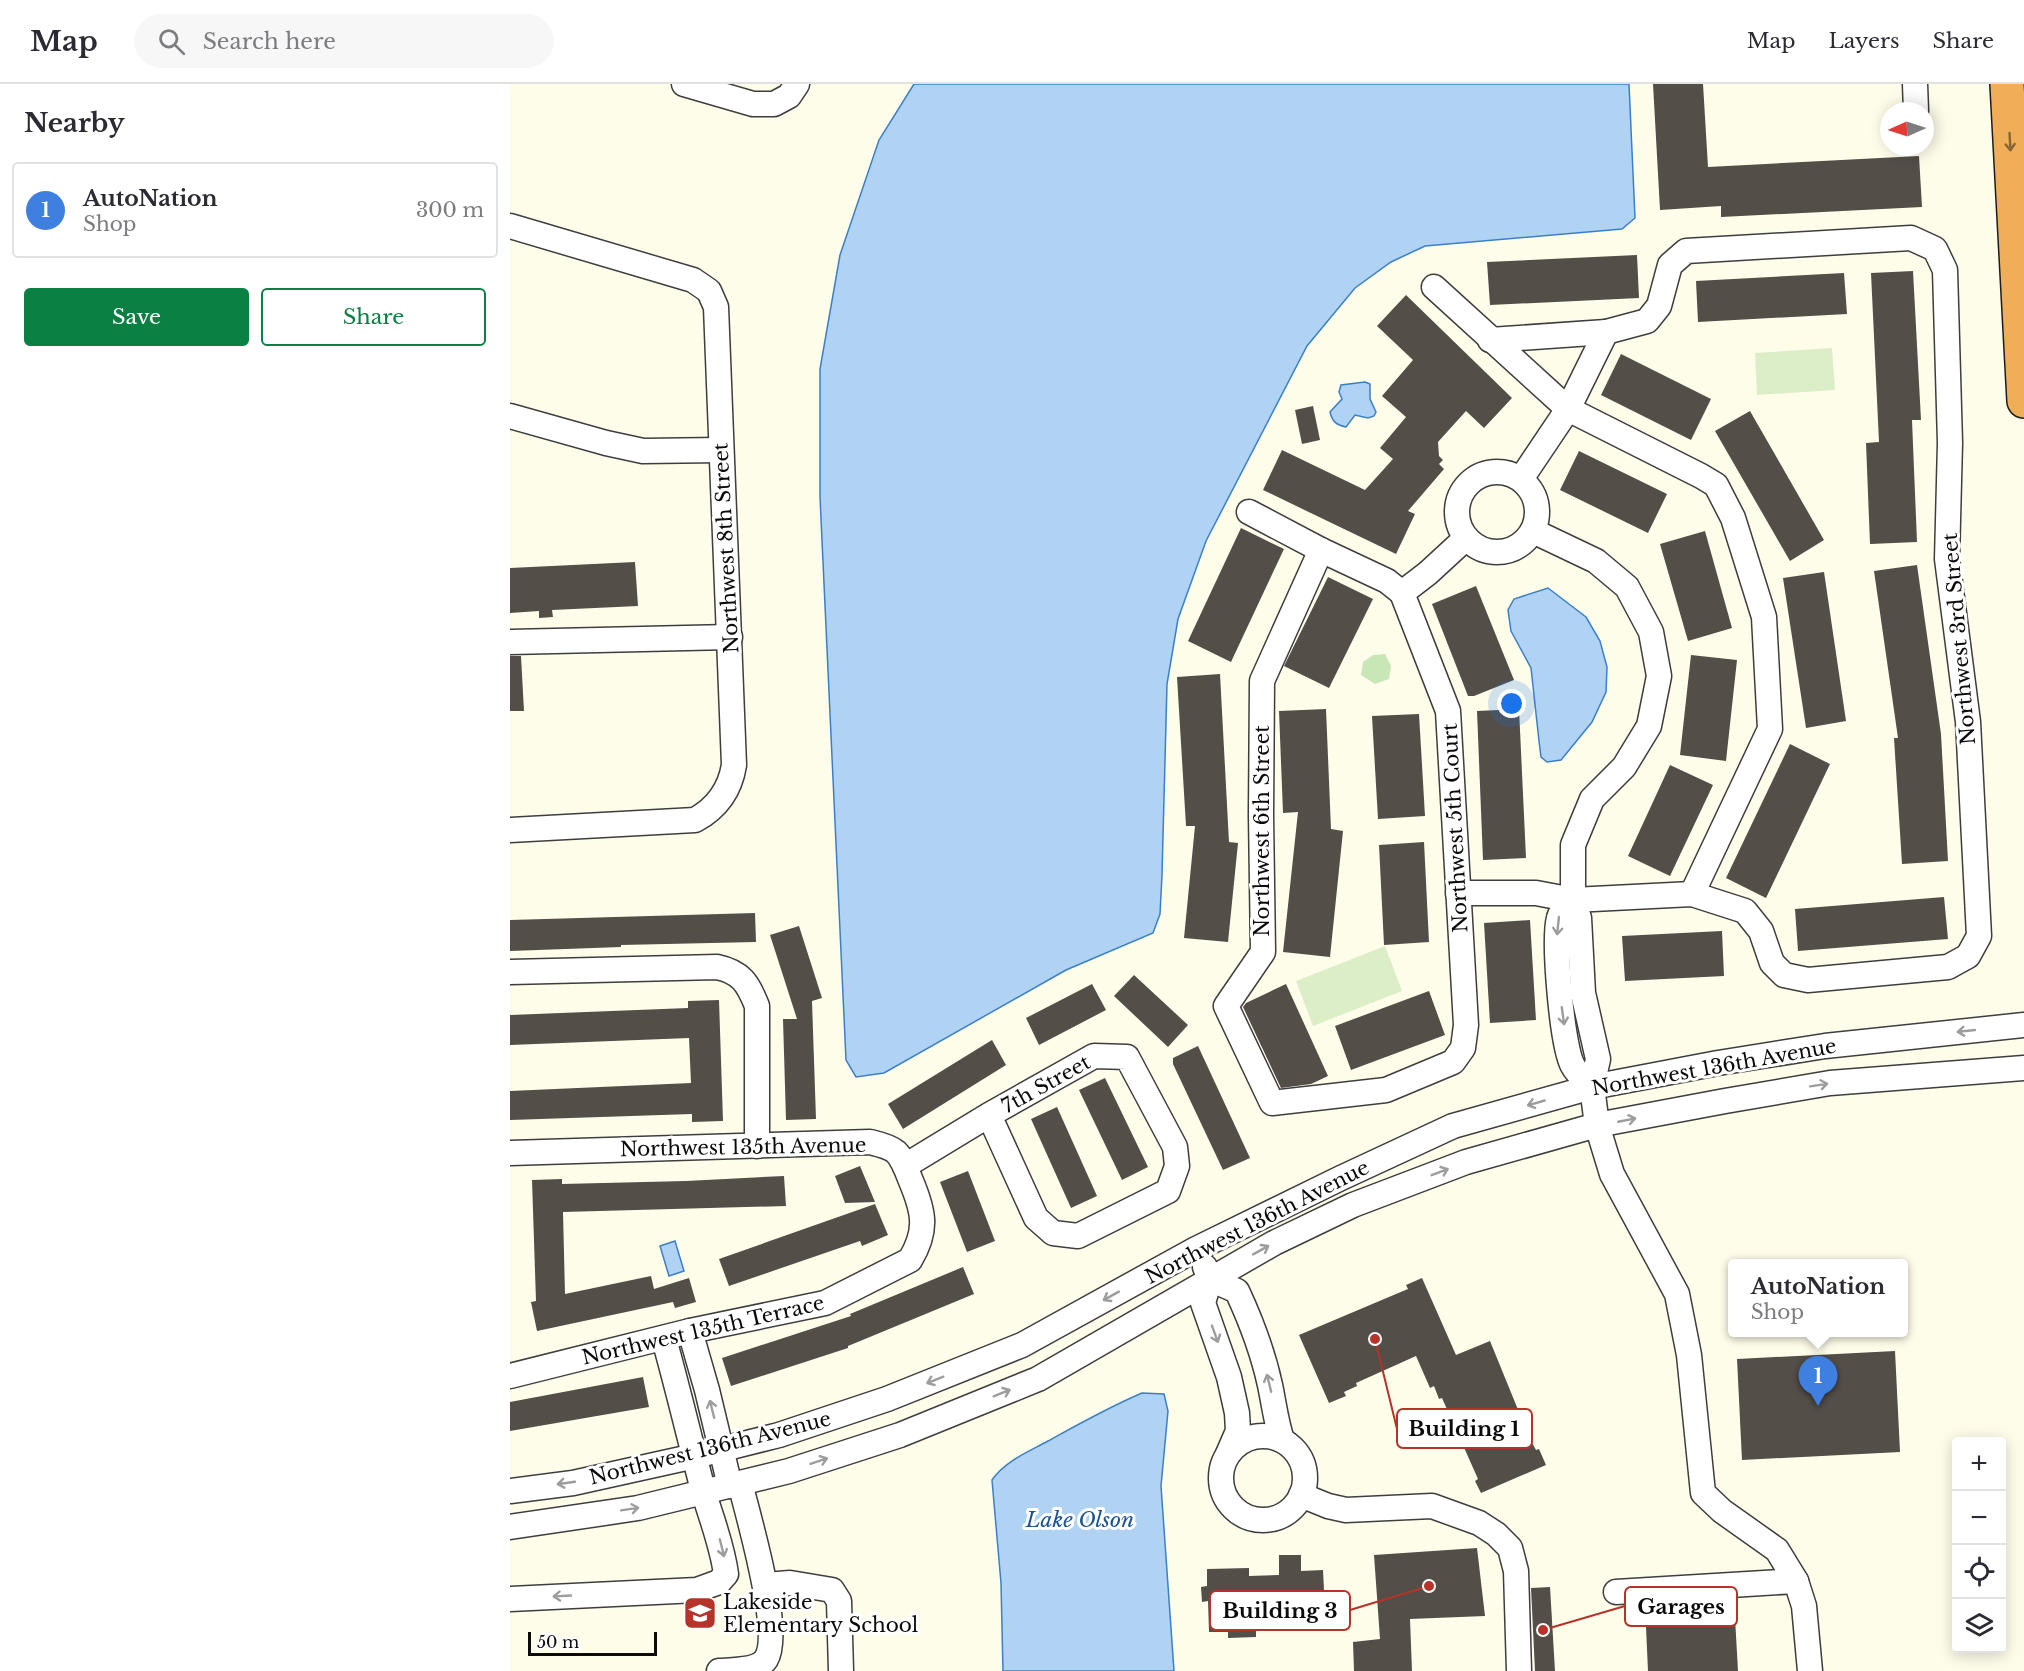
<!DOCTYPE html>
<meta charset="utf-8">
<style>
body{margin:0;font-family:"Libre Baskerville",serif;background:#f7f7f7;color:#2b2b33}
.controls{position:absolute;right:18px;bottom:18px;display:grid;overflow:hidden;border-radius:6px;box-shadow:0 3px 15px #0003}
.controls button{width:54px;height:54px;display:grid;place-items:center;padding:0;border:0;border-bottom:2px solid #e1e1e2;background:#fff;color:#2b2b33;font:30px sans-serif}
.compass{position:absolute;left:1370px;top:18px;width:54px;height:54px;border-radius:50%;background:#fff;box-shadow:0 3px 15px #0003;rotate:267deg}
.scale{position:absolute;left:18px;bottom:15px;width:129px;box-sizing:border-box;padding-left:6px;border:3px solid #0b0b0b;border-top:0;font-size:16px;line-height:21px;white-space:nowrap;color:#0b0b0b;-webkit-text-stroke:4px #fff;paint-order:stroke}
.you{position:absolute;left:1002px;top:620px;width:21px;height:21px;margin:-15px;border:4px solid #fff;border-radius:50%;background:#1a73e8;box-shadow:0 0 0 9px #1a73e833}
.badge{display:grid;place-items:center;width:39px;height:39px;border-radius:50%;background:#0b8043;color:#fff;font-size:20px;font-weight:700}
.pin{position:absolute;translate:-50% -50px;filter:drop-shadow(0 2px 3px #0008)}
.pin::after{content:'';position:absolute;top:32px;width:21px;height:18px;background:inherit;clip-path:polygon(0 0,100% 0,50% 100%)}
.popup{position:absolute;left:1218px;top:1175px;width:180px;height:78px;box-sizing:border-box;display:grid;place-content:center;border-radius:6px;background:#fff;filter:drop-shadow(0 2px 4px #0005);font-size:20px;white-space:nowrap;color:#7c7c81}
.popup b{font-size:22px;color:#2b2b33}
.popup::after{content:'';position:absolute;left:50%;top:100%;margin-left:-12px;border:12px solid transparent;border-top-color:#fff}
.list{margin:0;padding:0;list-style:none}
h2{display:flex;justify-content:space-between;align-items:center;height:78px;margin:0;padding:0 24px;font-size:26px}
h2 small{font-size:20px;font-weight:400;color:#7c7c81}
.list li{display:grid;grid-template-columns:39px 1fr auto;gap:18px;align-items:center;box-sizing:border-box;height:96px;margin:0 12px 12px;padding:0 12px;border:2px solid #e1e1e2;border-radius:6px}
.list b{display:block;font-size:22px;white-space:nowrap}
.list p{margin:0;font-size:20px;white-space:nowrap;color:#7c7c81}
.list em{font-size:20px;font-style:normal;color:#7c7c81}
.actions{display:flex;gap:12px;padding:18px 24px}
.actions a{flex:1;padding:14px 0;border:2px solid #0b8043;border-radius:6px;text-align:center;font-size:21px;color:#0b8043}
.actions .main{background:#0b8043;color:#fff}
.icon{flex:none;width:33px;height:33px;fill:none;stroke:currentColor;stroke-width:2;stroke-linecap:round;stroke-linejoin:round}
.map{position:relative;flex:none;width:1514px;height:1587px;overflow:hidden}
header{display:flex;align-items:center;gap:36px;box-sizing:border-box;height:84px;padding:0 30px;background:#fff;border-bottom:2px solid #e1e1e2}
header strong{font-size:28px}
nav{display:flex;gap:33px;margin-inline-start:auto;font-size:21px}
.search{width:420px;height:54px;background:#f7f7f7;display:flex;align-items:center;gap:15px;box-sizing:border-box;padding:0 21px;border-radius:33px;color:#7c7c81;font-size:22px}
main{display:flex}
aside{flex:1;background:#fff}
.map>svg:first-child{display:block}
.green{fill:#c9e6b6}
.pitch{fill:#dceec7}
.water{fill:#b1d3f3;stroke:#3b7fc7;stroke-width:1.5}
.building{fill:#534e48}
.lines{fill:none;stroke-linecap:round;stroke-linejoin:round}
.minor-casing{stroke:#3e3e3e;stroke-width:27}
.highway-casing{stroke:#1c1c1c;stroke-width:36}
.minor{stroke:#fff;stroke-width:24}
.highway{stroke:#efae57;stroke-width:33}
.oneway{stroke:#886535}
.oneway2{stroke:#9d9d9d}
.labels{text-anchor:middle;stroke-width:6;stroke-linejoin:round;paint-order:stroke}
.street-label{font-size:20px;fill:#0b0b0b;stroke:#fff}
.poi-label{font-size:20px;fill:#0b0b0b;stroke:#fff;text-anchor:start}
.water-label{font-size:21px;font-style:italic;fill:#1a5297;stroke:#fff}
.leader{fill:none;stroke:#b53329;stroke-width:2}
.callout-dot{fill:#b53329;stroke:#fff;stroke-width:2}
.callout{fill:#fff;stroke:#b53329;stroke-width:2}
.callout-label{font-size:21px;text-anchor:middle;font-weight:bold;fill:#0b0b0b}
</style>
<header>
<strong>Map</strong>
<div class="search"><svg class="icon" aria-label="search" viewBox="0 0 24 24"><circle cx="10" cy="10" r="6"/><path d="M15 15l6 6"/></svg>Search here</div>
<nav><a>Map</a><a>Layers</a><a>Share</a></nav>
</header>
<main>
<aside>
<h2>Nearby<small></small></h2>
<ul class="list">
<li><span class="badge" style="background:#3f7fe0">1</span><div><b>AutoNation</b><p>Shop</p></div><em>300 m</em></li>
</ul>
<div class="actions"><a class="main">Save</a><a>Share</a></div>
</aside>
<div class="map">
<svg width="1514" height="1587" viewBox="0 0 1514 1587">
<rect width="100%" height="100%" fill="#fefdea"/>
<path class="green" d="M875,570L881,582L879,595L865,600L851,591L853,578L863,571Z"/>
<g class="pitch">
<path d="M1322,264L1325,306L1247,311L1245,269Z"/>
<path d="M875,862L892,907L803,942L786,897Z"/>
</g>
<g class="water">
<path d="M404,0H1119L1125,134L1112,145L915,162L881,178L845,204L797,262L696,457L668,535L657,600L652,791L650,830L643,849L556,886L374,989L346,993L336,976L310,413V285L330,171L369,56Z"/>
<path d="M855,298L860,300V315L866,328L864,332L858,334L845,331L836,343C826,341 822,337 820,328L832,315L829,308L831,301Z"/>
<path d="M1038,504L1076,533L1090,557L1097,583L1096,608L1082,638L1051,676L1037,678L1031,673L1029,657L1021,584L1001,547L998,526L1004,515Z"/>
<path d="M165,1157L174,1187L159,1192L150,1162Z"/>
<path d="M632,1309L654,1310L658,1327L651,1402L664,1587H493L491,1499L482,1396C495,1377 518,1368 538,1357C569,1340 599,1323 632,1309Z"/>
</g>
<g class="building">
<path d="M1143,0H1193L1198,83L1409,72L1412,123L1211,133V122L1150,126Z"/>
<path d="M1127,171L1129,214L980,221L977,178Z"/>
<path d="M1403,187L1411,336H1402L1407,458L1360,460L1356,359L1369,358L1361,189Z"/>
<path d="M1334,189L1337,230L1188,238L1186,197Z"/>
<path d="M896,211L1002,314L974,344L956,327L928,358L929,372L933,376L929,380L934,385L898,427L905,430L886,470L753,406L772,366L855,406L883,375L870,364L896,333L872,312L903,276L867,242Z"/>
<path d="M1111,270L1201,315L1181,356L1091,311Z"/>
<path d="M803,322L810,356L792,360L785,326Z"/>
<path d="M1240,327L1314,456L1280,477L1205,347Z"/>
<path d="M1069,367L1157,410L1138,449L1050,406Z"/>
<path d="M731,444L774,465L721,578L678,557Z"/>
<path d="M1195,447L1222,544L1178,557L1150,460Z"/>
<path d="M125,478L128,522L42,526L43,533L29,534V527L0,529V484Z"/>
<path d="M1407,481L1431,650L1438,777L1392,780L1384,654H1388L1364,487Z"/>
<path d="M1314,488L1336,637L1296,644L1273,494Z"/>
<path d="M818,493L863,515L819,604L774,582Z"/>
<path d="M966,502L1004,596L964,612H958L922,520Z"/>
<path d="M1181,571L1227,576L1216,677L1170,671Z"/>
<path d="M0,572H11L14,627H0Z"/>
<path d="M710,590L719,758L728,759L718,858L674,854L685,742H676L667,593Z"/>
<path d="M816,625L821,745L833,747L820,873L773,868L788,728L773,729L769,627Z"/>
<path d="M1009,625L1016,774L973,776L967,627Z"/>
<path d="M909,630L915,732L868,735L862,632Z"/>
<path d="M1280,660L1320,680L1256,814L1216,794Z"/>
<path d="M1160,681L1203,701L1160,792L1118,772Z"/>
<path d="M914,758L919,858L874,861L869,761Z"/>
<path d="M1434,813L1438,855L1288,867L1285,825Z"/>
<path d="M245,829L246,858L111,861V863L0,867V836Z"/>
<path d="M1020,836L1026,936L980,939L974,839Z"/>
<path d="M289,842L312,914L302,917L306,1035L276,1036L273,935H287L260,851Z"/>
<path d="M1212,847L1214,892L1115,897L1112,852Z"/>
<path d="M624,891L678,941L658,963L604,912Z"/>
<path d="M582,900L596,926L529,961L516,934Z"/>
<path d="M776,900L818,992L801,1000L771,1004L733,923L736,919Z"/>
<path d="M919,907L935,951L841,986L825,942Z"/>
<path d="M209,916L213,1037L182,1038V1030L0,1036V1007L181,999L179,954L0,961V931L178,924V917Z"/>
<path d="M482,956L496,981L393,1045L378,1020Z"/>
<path d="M688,962L740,1074L713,1086L663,980V974Z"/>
<path d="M595,994L638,1083L612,1096L569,1006Z"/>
<path d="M547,1023L587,1112L561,1124L521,1035Z"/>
<path d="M350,1082L365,1118L335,1119L325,1092Z"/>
<path d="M458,1087L485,1157L457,1168L430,1098Z"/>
<path d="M274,1092L276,1122L53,1128L55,1210L141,1192L144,1205L179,1194L186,1218L165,1224L163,1218L27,1247L21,1218L26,1217L22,1096L52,1095V1100L176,1097Z"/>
<path d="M365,1120L378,1151L352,1162L350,1157L219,1202L209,1175Z"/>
<path d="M453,1183L464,1210L338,1262V1264L221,1302L212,1274L341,1232L340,1230Z"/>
<path d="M912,1194L946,1271L980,1257L1020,1355L1026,1366L1029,1365L1036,1381L971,1409L965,1397L968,1395L932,1314L929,1315L924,1302L920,1304L906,1272L846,1299L847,1302L834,1308L836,1312L819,1319L789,1251L886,1210L898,1205L896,1201Z"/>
<path d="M1385,1267L1390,1368L1232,1376L1227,1275Z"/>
<path d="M133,1293L139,1323L0,1347V1318Z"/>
<path d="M967,1464L975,1532L900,1535L902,1587H844L843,1558L870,1555L864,1471Z"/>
<path d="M769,1471H791V1487L813,1486L814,1506H811L812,1543L746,1545V1553L718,1554V1548H699L698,1517L692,1518L691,1503L697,1502V1485L739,1484V1492L769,1491Z"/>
<path d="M1040,1503L1045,1587H1025L1021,1504Z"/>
<path d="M1224,1516L1228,1587H1138L1135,1521Z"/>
</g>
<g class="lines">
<g class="minor-casing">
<g id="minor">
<path d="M174,0L243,20H264L279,12L287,0"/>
<path d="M1405,0L1406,27"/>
<path d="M0,142L183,196L199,207L206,223L224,681C220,706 207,724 185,736L0,746"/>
<path d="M924,203L1058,325L1191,392L1206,401L1223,434L1254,533L1260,645L1182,810"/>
<path d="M980,256L1096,248"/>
<path d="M0,332L96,359L133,367L211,366"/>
<circle cx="987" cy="428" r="40"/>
<path d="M739,428L811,466L877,497L892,509"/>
<path d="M1023,447L1086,477L1117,503L1141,548L1149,592L1139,642L1114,683L1082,715L1063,761V816L1069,834L1073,909L1088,975L1082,1003L1087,1041L1102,1090L1167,1210L1179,1271L1193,1409L1212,1427L1267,1466L1286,1497L1294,1522L1300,1587"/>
<path d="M811,466L752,597L751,731L753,868L716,922L762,1019L876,1006L943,978L953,964L956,941L938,627L892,509L918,489L956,454"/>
<path d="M0,558L220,553"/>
<path d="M948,809H1026L1063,816L1182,810L1235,827L1251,847L1262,879L1274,891L1298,896L1438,883L1458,872L1469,852L1458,638L1437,475L1440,359L1435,186L1425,165L1401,154L1176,167L1160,181L1149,222L1137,237L1096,248L1058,325L1011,395"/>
<path d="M1063,816C1058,822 1050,828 1049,834C1043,856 1052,964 1063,982C1067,990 1076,997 1082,1003"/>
<path d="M0,888L207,883C231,888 238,899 247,922V1062"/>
<path d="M0,1069L360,1058C368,1060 379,1062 386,1068C393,1075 397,1087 401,1097C414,1128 418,1146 400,1176L315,1219L180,1247L0,1292"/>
<path d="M395,1082L479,1031L584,972L617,973L665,1063L667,1082L658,1107L568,1152L543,1149L526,1134L479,1031"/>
<path d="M695,1183L700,1195L727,1207C741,1237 753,1269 760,1301C764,1320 766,1338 772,1356"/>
<path d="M700,1195L693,1219L719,1293L727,1329L728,1347L718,1370"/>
<path d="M180,1247L197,1306L220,1402"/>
<circle cx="753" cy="1394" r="42"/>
<path d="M0,1407L63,1399L185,1372L269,1351L377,1315L512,1261L686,1165L831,1094L943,1042L1082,1003L1208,979L1315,962L1514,941"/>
<path d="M791,1411L818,1422L836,1426L922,1422L969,1439L986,1450L1000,1464L1006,1487L1009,1587"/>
<path d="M0,1443L128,1424L279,1387L390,1351L528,1295L764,1159L843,1121L956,1078L1087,1041L1215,1017L1320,999L1514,984"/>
<path d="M256,1501L280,1499L322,1506L329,1517L331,1587"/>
<path d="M1106,1508L1286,1497"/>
<path d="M0,1515L187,1506L209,1498L216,1490C212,1460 201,1434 193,1406C180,1356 168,1305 154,1255"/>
<path d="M209,1587C223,1586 248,1587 256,1575C273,1548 238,1432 230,1399"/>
</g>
</g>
<g class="highway-casing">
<path id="highway" d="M1497,0L1514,317"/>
</g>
<use href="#minor" class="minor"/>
<use href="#highway" class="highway"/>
</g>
<defs><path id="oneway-shaft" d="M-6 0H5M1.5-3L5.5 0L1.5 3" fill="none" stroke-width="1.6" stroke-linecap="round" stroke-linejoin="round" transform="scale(1.5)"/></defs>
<use class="oneway" href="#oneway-shaft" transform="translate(1500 58) rotate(87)"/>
<g class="oneway2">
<use href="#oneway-shaft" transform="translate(1048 842) rotate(96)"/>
<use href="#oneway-shaft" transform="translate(1053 932) rotate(82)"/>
<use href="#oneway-shaft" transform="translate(1456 947) rotate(174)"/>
<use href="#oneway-shaft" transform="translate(1309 1001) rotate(-9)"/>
<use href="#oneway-shaft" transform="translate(1026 1019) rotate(164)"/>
<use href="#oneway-shaft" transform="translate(1117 1036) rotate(-11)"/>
<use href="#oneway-shaft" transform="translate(930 1088) rotate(-21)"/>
<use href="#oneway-shaft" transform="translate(751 1166) rotate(-29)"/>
<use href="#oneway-shaft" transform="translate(601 1212) rotate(151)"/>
<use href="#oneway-shaft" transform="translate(705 1250) rotate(70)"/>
<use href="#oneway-shaft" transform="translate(425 1296) rotate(158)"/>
<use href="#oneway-shaft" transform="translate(759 1299) rotate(-104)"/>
<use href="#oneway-shaft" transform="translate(492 1309) rotate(-22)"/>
<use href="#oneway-shaft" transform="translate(202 1325) rotate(-104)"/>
<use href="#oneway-shaft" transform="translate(309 1377) rotate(-18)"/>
<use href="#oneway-shaft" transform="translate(56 1399) rotate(172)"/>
<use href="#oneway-shaft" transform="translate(120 1425) rotate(-9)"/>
<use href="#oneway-shaft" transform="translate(212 1464) rotate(76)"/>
<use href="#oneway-shaft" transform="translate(52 1512) rotate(177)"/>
</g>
<defs>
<g id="school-square" transform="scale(1.725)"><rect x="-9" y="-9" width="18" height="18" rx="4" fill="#b53329" stroke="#fff"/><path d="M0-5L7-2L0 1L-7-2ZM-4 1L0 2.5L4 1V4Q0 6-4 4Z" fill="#fff"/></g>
</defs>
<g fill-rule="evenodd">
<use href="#school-square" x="190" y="1529"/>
</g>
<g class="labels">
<g class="street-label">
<text transform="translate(216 464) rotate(-93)" y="7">Northwest 8th Street</text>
<text transform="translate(1449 555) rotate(-95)" y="7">Northwest 3rd Street</text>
<text transform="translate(945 744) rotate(-93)" y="7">Northwest 5th Court</text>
<text transform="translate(752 747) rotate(-90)" y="7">Northwest 6th Street</text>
<text transform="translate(1204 983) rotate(-10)" y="7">Northwest 136th Avenue</text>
<text transform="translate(536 1000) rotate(-29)" y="7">7th Street</text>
<text transform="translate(233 1063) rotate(-1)" y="7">Northwest 135th Avenue</text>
<text transform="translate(747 1138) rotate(-27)" y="7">Northwest 136th Avenue</text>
<text transform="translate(193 1246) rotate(-13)" y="7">Northwest 135th Terrace</text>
<text transform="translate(200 1364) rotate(-14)" y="7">Northwest 136th Avenue</text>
</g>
<g class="poi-label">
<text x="213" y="1525">Lakeside<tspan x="213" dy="23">Elementary School</tspan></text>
</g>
<g class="water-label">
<text x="570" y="1443">Lake Olson</text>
</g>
</g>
<path class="leader" d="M865 1255L887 1345M1033 1546L1115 1522M919 1502L840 1526"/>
<g class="callout-dot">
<circle cx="865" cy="1255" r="6"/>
<circle cx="1033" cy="1546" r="6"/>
<circle cx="919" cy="1502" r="6"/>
</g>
<g class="callout">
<rect x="887" y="1325" width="135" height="39" rx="6"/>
<rect x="1115" y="1503" width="112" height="39" rx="6"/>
<rect x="700" y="1507" width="140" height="39" rx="6"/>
</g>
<g class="callout-label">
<text x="954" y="1352">Building 1</text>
<text x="1171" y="1530">Garages</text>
<text x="770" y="1534">Building 3</text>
</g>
</svg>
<div class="controls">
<button>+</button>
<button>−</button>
<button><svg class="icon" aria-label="locate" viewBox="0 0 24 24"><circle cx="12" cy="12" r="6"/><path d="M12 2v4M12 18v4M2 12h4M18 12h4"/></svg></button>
<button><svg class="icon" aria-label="layers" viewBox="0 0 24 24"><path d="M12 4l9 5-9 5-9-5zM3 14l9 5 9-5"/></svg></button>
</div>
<svg class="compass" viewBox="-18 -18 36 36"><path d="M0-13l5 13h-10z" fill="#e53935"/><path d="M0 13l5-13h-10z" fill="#7c7c81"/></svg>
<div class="scale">50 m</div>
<div class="you"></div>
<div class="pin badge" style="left:1308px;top:1322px;background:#3f7fe0">1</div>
<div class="popup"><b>AutoNation</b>Shop</div>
</div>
</main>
